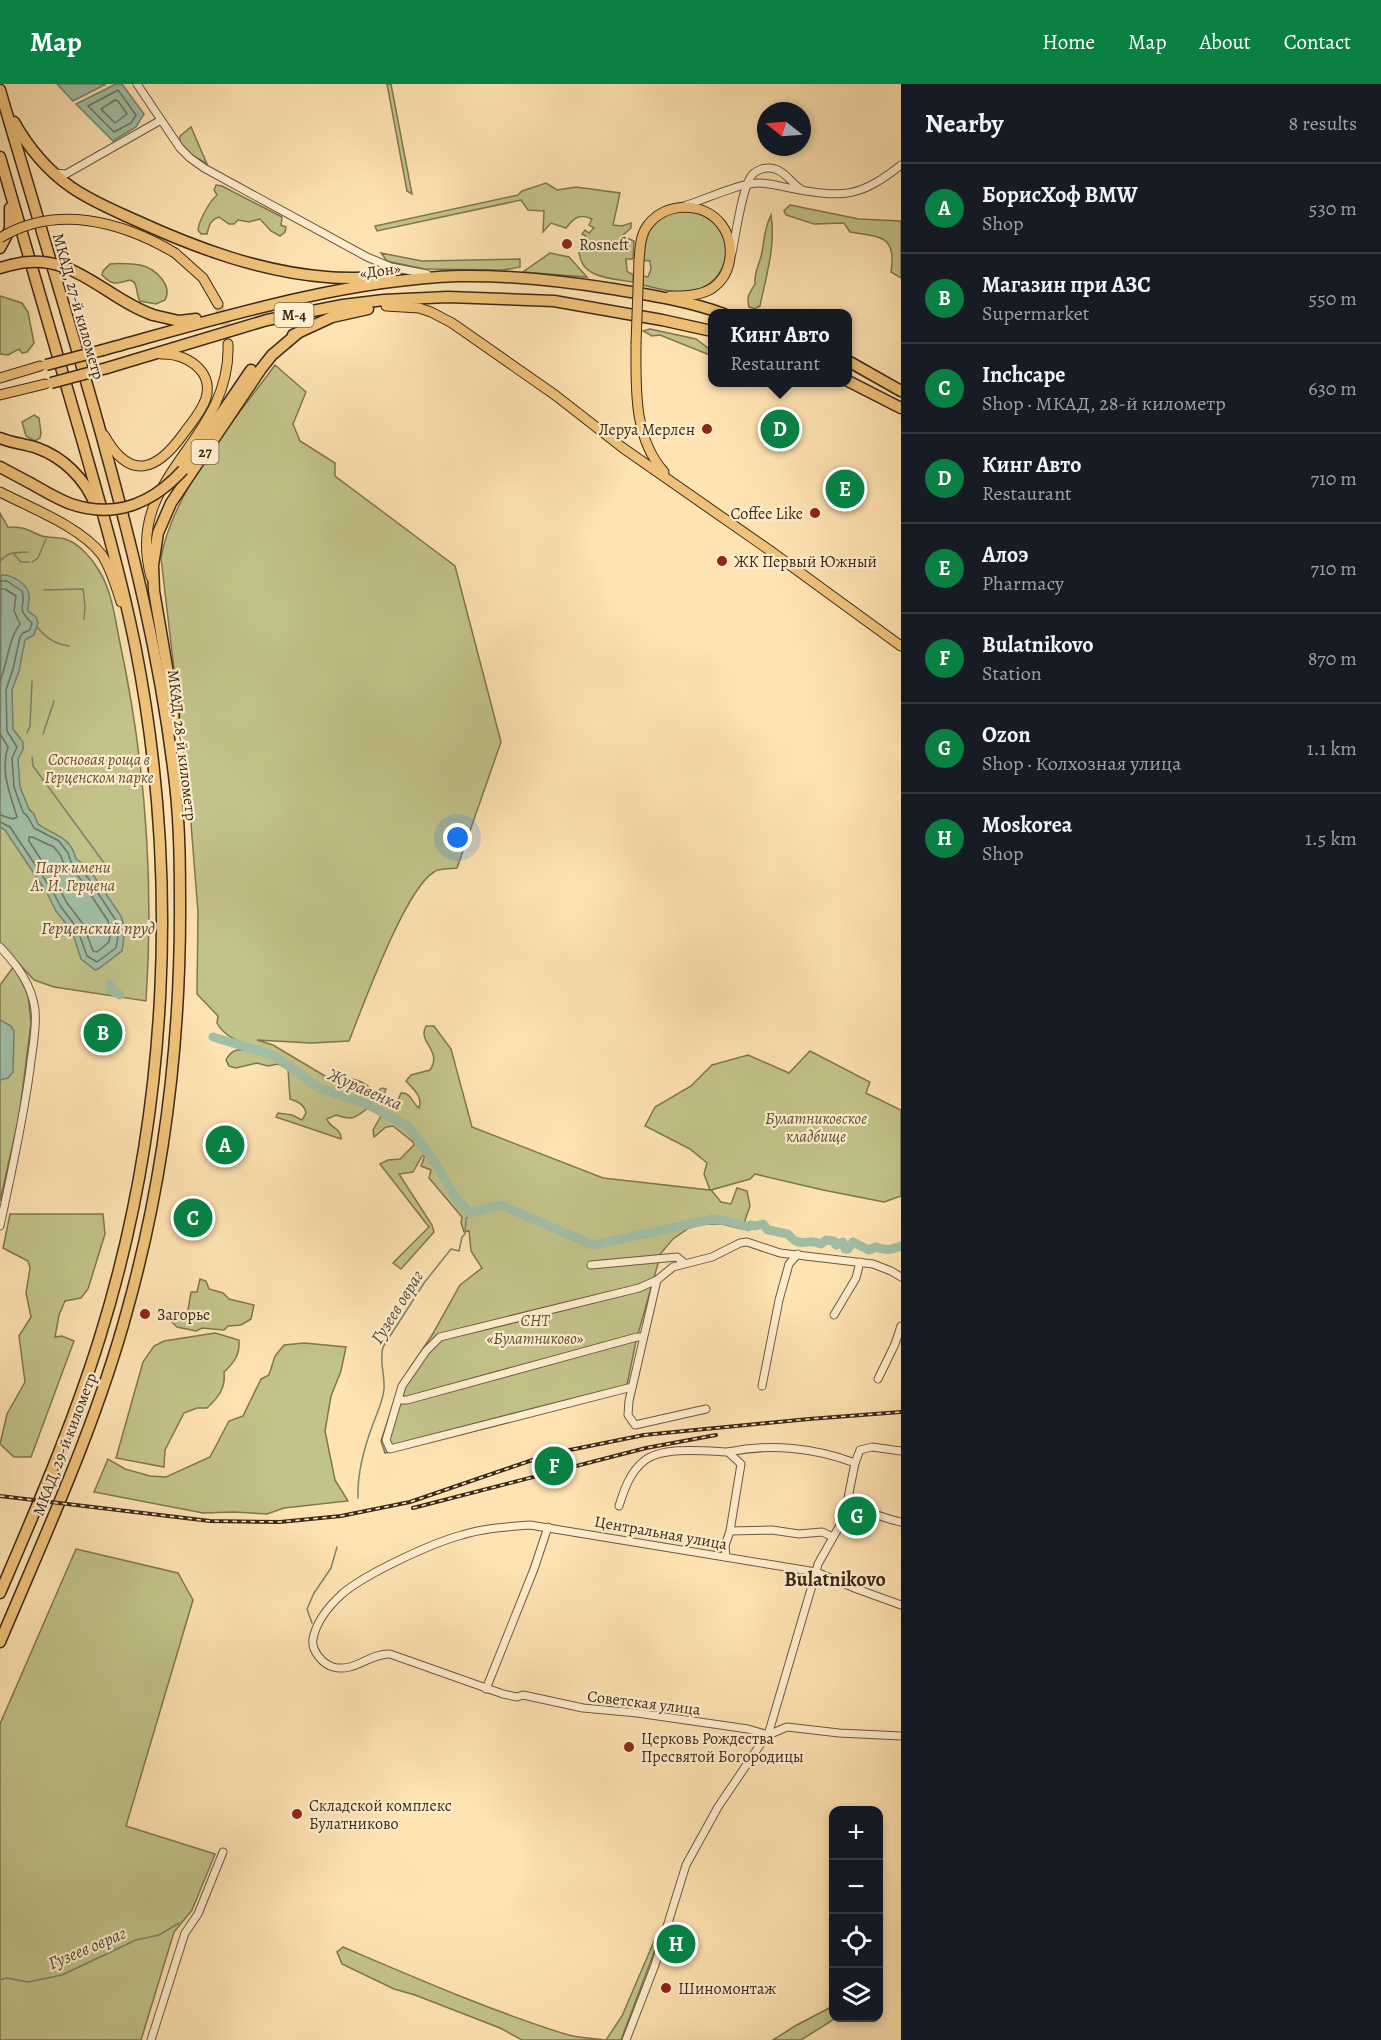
<!DOCTYPE html>
<meta charset="utf-8">
<style>
body{margin:0;font-family:Alegreya,serif;background:#20242c;color:#f1f3f6}
.controls{position:absolute;right:18px;bottom:18px;display:grid;overflow:hidden;border-radius:12px;box-shadow:0 3px 9px #0003}
.controls button{width:54px;height:54px;display:grid;place-items:center;padding:0;border:0;border-bottom:2px solid #363941;background:#171b24;color:#f1f3f6;font:30px sans-serif}
.compass{position:absolute;left:757px;top:18px;width:54px;height:54px;border-radius:50%;background:#171b24;box-shadow:0 3px 9px #0003;rotate:287deg}
.you{position:absolute;left:458px;top:754px;width:21px;height:21px;margin:-15px;border:4px solid #fff;border-radius:50%;background:#1a73e8;box-shadow:0 0 0 9px #1a73e833}
.badge{display:grid;place-items:center;width:39px;height:39px;border-radius:50%;background:#0b8043;color:#fff;font-size:20px;font-weight:700}
.pin{position:absolute;translate:-50% -50%;border:3px solid #fff;box-shadow:0 2px 6px #0006}
.popup{position:absolute;left:708px;top:225px;width:144px;height:78px;box-sizing:border-box;display:grid;place-content:center;border-radius:12px;background:#171b24;filter:drop-shadow(0 2px 4px #0005);font-size:20px;white-space:nowrap;color:#9ea1a6}
.popup b{font-size:22px;color:#f1f3f6}
.popup::after{content:'';position:absolute;left:50%;top:100%;margin-left:-12px;border:12px solid transparent;border-top-color:#171b24}
.list{margin:0;padding:0;list-style:none}
h2{display:flex;justify-content:space-between;align-items:center;height:78px;margin:0;padding:0 24px;font-size:26px}
h2 small{font-size:20px;font-weight:400;color:#9ea1a6}
.list li{display:grid;grid-template-columns:39px 1fr auto;gap:18px;align-items:center;box-sizing:border-box;height:90px;padding:0 24px;border-top:2px solid #363941}
.list b{display:block;font-size:22px;white-space:nowrap}
.list p{margin:0;font-size:20px;white-space:nowrap;color:#9ea1a6}
.list em{font-size:20px;font-style:normal;color:#9ea1a6}
.icon{flex:none;width:33px;height:33px;fill:none;stroke:currentColor;stroke-width:2;stroke-linecap:round;stroke-linejoin:round}
.map{position:relative;flex:none;width:901px;height:1956px;overflow:hidden}
header{display:flex;align-items:center;gap:36px;box-sizing:border-box;height:84px;padding:0 30px;background:#0b8043;color:#fff}
header strong{font-size:28px}
nav{display:flex;gap:33px;margin-inline-start:auto;font-size:21px}
main{display:flex}
aside{flex:1;background:#171b24}
.map>svg:first-child{display:block}
.green{fill:#c2c38a;stroke:#7f7651;stroke-width:1.5}
.water{fill:#a1bfa7;stroke:#79836e;stroke-width:1.5}
.lines{fill:none;stroke-linecap:round;stroke-linejoin:round}
.shore{stroke:#6e7460;stroke-width:1.5}
.stream{stroke:#79836e;stroke-width:1.5}
.river{stroke:#a1bfa7;stroke-width:9}
.major-tunnel{stroke:#d8be93;stroke-width:9;stroke-dasharray:9 4.5;stroke-linecap:butt}
.minor-casing{stroke:#6d583e;stroke-width:9}
.major-casing{stroke:#3c2918;stroke-width:11}
.highway-casing{stroke:#3c2918;stroke-width:13}
.minor{stroke:#ffedcd;stroke-width:7}
.major{stroke:#f0c279;stroke-width:9}
.highway{stroke:#f0c279;stroke-width:10}
.rail-casing{stroke:#3c2918;stroke-width:4}
.rail{stroke:#ffedcd;stroke-width:1.5;stroke-dasharray:4.5;stroke-linecap:butt}
.major-bridge-casing{stroke:#3c2918;stroke-width:11;stroke-linecap:butt}
.highway-bridge-casing{stroke:#3c2918;stroke-width:13;stroke-linecap:butt}
.major-bridge{stroke:#f0c279;stroke-width:9}
.highway-bridge{stroke:#f0c279;stroke-width:10}
.poi-dot{fill:#8f2418;stroke:#ffedcd;stroke-width:2}
.labels{text-anchor:middle;stroke-width:4.5;stroke-linejoin:round;paint-order:stroke}
.shield{fill:#ffedcd;stroke:#76644e;stroke-width:1.5}
.shield-label{font-size:15px;font-weight:bold;fill:#3c2918}
.poi-label{font-size:16px;fill:#3c2918;stroke:#ffedcd;text-anchor:start}
.street-label{font-size:16px;fill:#3c2918;stroke:#ffedcd}
.park-label{font-size:16px;font-style:italic;fill:#5e5034;stroke:#ffedcd}
.water-label{font-size:18px;font-style:italic;fill:#554e3c;stroke:#ffedcd}
.quarter-label{font-size:20px;font-weight:bold;fill:#3c2918;stroke:#ffedcd}
</style>
<header>
<strong>Map</strong>
<nav><a>Home</a><a>Map</a><a>About</a><a>Contact</a></nav>
</header>
<main>
<div class="map">
<svg width="901" height="1956" viewBox="0 0 901 1956">
<rect width="100%" height="100%" fill="#ffe3b2"/>
<filter id="stains"><feTurbulence type="fractalNoise" baseFrequency=".00333" numOctaves="4"/><feColorMatrix values="0 0 0 0 .2 0 0 0 0 .09 0 0 0 0 .02 0 0 0 .5 -.17"/></filter>
<radialGradient id="worn" r=".72"><stop offset=".6" stop-color="#630" stop-opacity="0"/><stop offset="1" stop-color="#630" stop-opacity=".3"/></radialGradient>
<g class="green">
<path d="M387,0H391L412,110L407,107Z"/>
<path d="M191,43L207,80L192,71L180,58V52Z"/>
<path d="M546,99L557,106L576,103L620,109L613,141L622,142L631,139V144L622,152L634,157L633,175H626L627,187L633,191V198C611,194 578,195 579,164L584,165L586,152L582,150L585,146L589,149L594,144L589,141L592,135C579,129 574,134 566,144L551,139L543,148L544,127L528,126L521,116L377,147L375,142L518,111L522,107Z"/>
<path d="M216,101L222,102L282,133L281,141L286,143L285,148L280,152L271,147L260,135L249,138L238,136L234,140H229L219,133C210,136 209,142 207,150H201L198,146C199,136 210,117 217,111L214,106Z"/>
<path d="M790,121L859,135L901,137V194L891,188C897,151 880,153 850,148L844,139L814,140L786,131L784,127Z"/>
<path d="M678,125C685,126 694,126 701,129C742,143 731,203 688,208C674,210 657,204 643,201V192L648,193L651,185L650,177L642,176V165L651,140Z"/>
<path d="M771,131C776,162 766,192 760,222L755,225L749,223C746,212 750,209 755,200C754,187 760,180 762,168C765,153 764,145 771,131Z"/>
<path d="M381,169L422,177L520,175V183L504,186L424,185L387,177Z"/>
<path d="M550,169L569,173L587,193L523,188Z"/>
<path d="M110,180C119,179 131,180 140,181C155,184 173,201 165,216L156,220L140,217C136,211 138,204 134,198L130,196C116,199 114,203 102,191L103,187Z"/>
<path d="M0,212L22,219L28,228L34,259L27,268L22,269L19,265L8,271L0,270Z"/>
<path d="M650,245L696,255L712,267V272L660,251L652,252L643,247Z"/>
<path d="M275,281L306,308L293,340L300,357L335,379V392L455,482L501,658L457,784C450,785 439,784 434,788C405,805 363,922 349,957L311,959L257,956L273,961L330,995C338,997 342,994 350,995C360,995 369,1003 376,1008L382,1004L386,1005L381,1018L383,1021L398,1016L401,1009C411,1008 412,1019 419,1024C423,1012 413,1005 406,997L411,991L430,986C443,966 417,959 426,942H434L451,965L472,1043L603,1094L710,1106L704,1090L707,1079L690,1065L645,1042L655,1023L691,1002L712,981L748,971L789,989L810,967L870,998L866,1009L901,1026V1112L884,1118L823,1106L755,1090L750,1095L711,1106L721,1118L731,1120L737,1104L747,1107L750,1122L742,1145L722,1140H704L689,1144L673,1155L661,1169L636,1257L626,1306L385,1369L381,1357L400,1299L432,1251L460,1201L482,1184L471,1167L469,1147L464,1148L461,1139L462,1133L429,1094L431,1086L421,1082L425,1071L422,1072L413,1088L399,1090L432,1141L434,1148L401,1185L393,1179L429,1143L380,1080L388,1076L400,1075L414,1061L413,1058L393,1042L386,1043L374,1053L373,1046L381,1032L378,1026L372,1021C356,1032 356,1038 336,1031L327,1035C329,1044 342,1044 341,1055L276,1033L278,1029L292,1031L302,1036L306,1029C305,1021 297,1017 290,1015L288,985L278,980L268,982L257,979L236,984L229,982L226,976C233,962 243,966 255,967L257,964C242,959 224,953 217,939L218,932L197,910L198,828L189,714L161,474C173,406 235,336 275,281Z"/>
<path d="M34,331L39,334L41,349L40,354L35,357L26,352L22,338Z"/>
<path d="M0,429L8,443C26,443 27,446 42,452C49,454 58,453 65,455C78,459 91,473 98,485C112,506 115,535 120,559C145,676 154,798 146,917L54,903L34,896L0,859Z"/>
<path d="M14,882L28,911L31,939L19,1033L0,1117V901Z"/>
<path d="M10,1130H103L105,1150L88,1205L81,1214L65,1217L59,1231L55,1253L62,1252L74,1257L31,1373H14L0,1360L7,1330L25,1298L19,1252L31,1233L26,1209L30,1184L28,1177L3,1164Z"/>
<path d="M200,1195L206,1197L209,1205L223,1209L229,1215L254,1221L251,1235L241,1241L228,1242L224,1246L202,1244L196,1247L177,1243L168,1234L172,1230L187,1232L191,1208H197Z"/>
<path d="M215,1249L239,1256C240,1270 235,1278 224,1288C226,1304 218,1314 207,1324H197L184,1329L165,1366L164,1383L116,1374L143,1278L154,1262L164,1257Z"/>
<path d="M304,1259L346,1263L341,1287L331,1312L325,1347L335,1396L348,1417L284,1424L267,1430L234,1428L203,1429L94,1408L108,1375L125,1385L150,1392L166,1393L210,1373L229,1337L243,1332L261,1295L269,1291L275,1272L284,1261Z"/>
<path d="M76,1465L178,1489L193,1516L126,1742L215,1770L192,1826L174,1848L141,1956H0V1640Z"/>
<path d="M658,1848L661,1850L621,1956H522L500,1944L415,1911L394,1905L342,1880L337,1868L343,1863C416,1894 489,1926 565,1950C577,1954 593,1954 606,1956L622,1932Z"/>
<path d="M833,1922L834,1934H836L801,1956H773L795,1942Z"/>
</g>
<g class="water">
<path d="M57,0H106L73,17Z"/>
<path d="M116,0H122L144,30L136,43L113,57L76,20Z"/>
<path d="M1,491C12,490 28,500 29,511C30,517 27,521 28,527L36,533L38,539L34,551L25,556L19,587L12,606L13,645L23,658V665L18,675L20,703L29,725L34,730L38,740C54,752 70,751 76,775L88,783L121,832L125,845L122,867L98,885L95,886L81,875L72,847L56,827L47,809L5,746L0,743Z"/>
<path d="M0,936L11,942L14,947L13,988L8,994L0,996Z"/>
</g>
<g class="lines">
<g class="shore">
<path d="M118,6L136,31L131,39L114,48L88,22Z"/>
<path d="M115,16L118,17L127,30L115,39L101,25Z"/>
<path d="M0,497H7L22,507C27,524 14,522 32,539L30,546L23,549L20,553L13,585L6,606L7,647L17,663L12,674L14,703L23,728L28,733L34,744L59,757L68,769L71,778L84,788L115,835L119,846L116,864L97,878L87,872L77,844L61,823L52,806L10,743L0,738"/>
<path d="M0,505H5L16,512L14,527L20,540C8,556 8,578 0,597"/>
<path d="M0,650L8,663C0,687 10,710 17,733L13,735L0,731"/>
<path d="M29,753H32L54,763L61,772L65,783L79,793L108,837L111,846L109,858L97,868L93,867L83,840L67,819L58,802L29,757Z"/>
</g>
<g class="stream">
<path d="M13,469L21,478H29"/>
<path d="M0,478C7,467 16,469 28,468"/>
<path d="M32,478L38,474L46,455"/>
<path d="M44,506L83,505L85,522L84,535"/>
<path d="M37,543C46,554 55,560 69,562"/>
<path d="M27,649L30,642L32,597"/>
<path d="M43,650L54,617"/>
<path d="M32,673L33,682L107,783"/>
<path d="M108,909L111,906"/>
<path d="M358,1414C357,1388 364,1364 373,1340C377,1329 383,1317 384,1305C385,1290 379,1278 383,1263L424,1199L451,1165L459,1167L462,1153L465,1150L466,1135L470,1129"/>
<path d="M312,1539L307,1525L314,1509L331,1484L337,1463"/>
<path d="M0,1896L7,1894L28,1898L62,1891L136,1856L159,1851L179,1839"/>
</g>
<g class="river">
<path d="M110,900L111,906L120,911"/>
<path d="M213,953L273,971L321,1005L365,1019L409,1043L434,1077L458,1117L470,1129L501,1121L593,1161L713,1135L727,1137L748,1143L750,1141L755,1142L763,1140L768,1146C775,1147 781,1149 788,1150C801,1166 807,1153 821,1160L826,1156L834,1157L836,1161L843,1158L845,1165H848L853,1158L869,1166L876,1163C886,1167 891,1166 901,1162"/>
</g>
<path class="major-tunnel" d="M218,220L225,239L228,260"/>
<g class="minor-casing">
<g id="minor">
<path d="M137,0L180,64L190,74L204,84L367,173L391,183L427,190"/>
<path d="M55,89L66,90L161,36"/>
<path d="M684,122C704,116 739,99 759,99C770,99 783,103 795,105C845,114 860,113 901,81"/>
<path d="M732,169C736,150 741,110 750,94C754,86 766,82 775,85C786,88 791,99 801,105"/>
<path d="M0,863C17,881 32,901 35,926C37,945 32,966 30,985C23,1038 11,1090 0,1142"/>
<path d="M591,1181L677,1173L683,1178L682,1180"/>
<path d="M657,1196L629,1317L628,1331L635,1341L706,1325"/>
<path d="M834,1231L856,1194L860,1178"/>
<path d="M878,1295L895,1260L901,1242"/>
<path d="M762,1302L779,1216L789,1180L798,1170"/>
<path d="M632,1303L390,1365L386,1356L402,1302L426,1267L440,1253L639,1204L657,1196L673,1183L712,1173L740,1159L747,1158L780,1169L873,1180L891,1187L901,1193"/>
<path d="M398,1316H407L637,1253H643"/>
<path d="M901,1367L872,1363L860,1366L855,1379L844,1434L818,1480L816,1488L768,1651L748,1645L637,1629L583,1624L523,1611L517,1613L503,1610L390,1570C370,1569 354,1589 333,1583C323,1580 311,1567 313,1555C316,1538 330,1521 342,1510C365,1490 432,1459 462,1451C484,1444 507,1443 530,1441L816,1488L857,1505L901,1521"/>
<path d="M728,1368C770,1359 816,1364 855,1379"/>
<path d="M848,1421C866,1426 882,1434 901,1438"/>
<path d="M619,1422C624,1406 630,1388 644,1377C662,1362 706,1367 728,1368L741,1380L730,1447L725,1462L726,1473"/>
<path d="M730,1447L772,1446L799,1450L822,1448L833,1453"/>
<path d="M486,1605L534,1485L548,1443"/>
<path d="M151,1956L185,1849L198,1830L223,1768"/>
<path d="M626,1956L655,1881L686,1781L718,1723L764,1655L768,1651L787,1643L839,1649L901,1652"/>
</g>
</g>
<g class="major-casing">
<g id="major">
<path d="M175,169L203,194L218,220"/>
<path d="M639,177C640,165 640,151 648,141C665,118 703,117 721,140C736,159 733,191 711,205C699,212 683,212 670,212"/>
<path d="M386,222L419,224L431,228L452,239L555,311L623,364L772,468L901,562"/>
<path d="M636,260C636,303 633,353 664,388"/>
<path d="M0,294L40,282"/>
<path d="M0,311L45,300"/>
<path d="M104,351C130,398 157,387 184,349C192,338 202,327 206,314C214,286 185,269 161,270"/>
<path d="M0,408C31,424 81,443 102,471C111,485 116,502 121,518"/>
<path d="M151,493C123,391 232,358 228,260"/>
</g>
</g>
<g class="highway-casing">
<g id="highway">
<path d="M0,6C33,119 68,232 100,346C133,465 161,577 175,700C180,743 180,786 180,829C180,963 163,1098 127,1227C96,1341 46,1449 0,1558"/>
<path d="M14,38C28,63 47,86 71,103C91,117 113,126 135,136C196,164 261,188 327,193C349,195 370,193 391,194"/>
<path d="M0,73C28,168 56,263 83,359C102,426 121,492 135,561C180,788 169,1031 100,1253C73,1340 36,1425 0,1509"/>
<path d="M0,164L10,145V124"/>
<path d="M0,184L11,181"/>
<path d="M153,231L179,237L196,235"/>
<path d="M293,251L332,233L368,225"/>
<path d="M103,266C216,235 341,196 459,192C510,191 562,197 613,205C650,211 689,217 724,230"/>
<path d="M848,277L901,307"/>
<path d="M107,284L267,236L343,221L384,216L448,213L554,217L662,236L712,247"/>
<path d="M848,297L901,324"/>
<path d="M0,354C12,359 25,360 37,364C63,373 85,395 95,420"/>
<path d="M0,383L30,399"/>
<path d="M183,386L251,286"/>
<path d="M174,644L173,618L154,507L153,481L158,449L171,419L261,285L272,271L298,249"/>
</g>
</g>
<use href="#minor" class="minor"/>
<use href="#major" class="major"/>
<use href="#highway" class="highway"/>
<g class="rail-casing">
<g id="rail">
<path d="M0,1412L210,1437L280,1438L341,1432L410,1418L550,1370L644,1351L809,1335L901,1328"/>
<path d="M413,1424L646,1364L716,1351"/>
</g>
</g>
<use href="#rail" class="rail"/>
<g class="major-bridge-casing">
<g id="major-bridge">
<path d="M0,154C56,120 121,137 175,169"/>
<path d="M636,260L639,177"/>
</g>
</g>
<g class="highway-bridge-casing">
<g id="highway-bridge">
<path d="M11,181C72,165 102,213 153,231"/>
<path d="M46,281L103,266"/>
<path d="M51,299L107,284"/>
<path d="M30,399C43,406 57,415 71,420C115,435 153,419 183,386"/>
</g>
</g>
<use href="#major-bridge" class="major-bridge"/>
<use href="#highway-bridge" class="highway-bridge"/>
</g>
<g class="poi-dot">
<circle cx="567" cy="160" r="6"/>
<circle cx="707" cy="345" r="6"/>
<circle cx="815" cy="429" r="6"/>
<circle cx="722" cy="477" r="6"/>
<circle cx="145" cy="1230" r="6"/>
<circle cx="629" cy="1663" r="6"/>
<circle cx="297" cy="1730" r="6"/>
<circle cx="666" cy="1904" r="6"/>
</g>
<g class="labels">
<g class="shield">
<rect x="274.5" y="219" width="39" height="24" rx="4.5"/>
<rect x="191.5" y="356" width="27" height="24" rx="4.5"/>
</g>
<g class="shield-label">
<text x="294" y="236">М-4</text>
<text x="205" y="373">27</text>
</g>
<g class="poi-label">
<text x="579" y="166">Rosneft</text>
<text x="695" y="351" text-anchor="end">Леруа Мерлен</text>
<text x="803" y="435" text-anchor="end">Coffee Like</text>
<text x="734" y="483">ЖК Первый Южный</text>
<text x="157" y="1236">Загорье</text>
<text x="641" y="1660">Церковь Рождества<tspan x="641" dy="18">Пресвятой Богородицы</tspan></text>
<text x="309" y="1727">Складской комплекс<tspan x="309" dy="18">Булатниково</tspan></text>
<text x="678" y="1910">Шиномонтаж</text>
</g>
<g class="street-label">
<text transform="translate(380 186) rotate(-8)" y="6">«Дон»</text>
<text transform="translate(79 222) rotate(74)" y="6">МКАД, 27-й километр</text>
<text transform="translate(183 661) rotate(83)" y="6">МКАД, 28-й километр</text>
<text transform="translate(64 1360) rotate(-69)" y="6">МКАД, 29-й километр</text>
<text transform="translate(661 1448) rotate(10)" y="6">Центральная улица</text>
<text transform="translate(644 1618) rotate(7)" y="6">Советская улица</text>
</g>
<g class="park-label">
<text x="99" y="681">Сосновая роща в<tspan x="99" dy="18">Герценском парке</tspan></text>
<text x="73" y="789">Парк имени<tspan x="73" dy="18">А. И. Герцена</tspan></text>
<text x="816" y="1040">Булатниковское<tspan x="816" dy="18">кладбище</tspan></text>
<text x="535" y="1242">СНТ<tspan x="535" dy="18">«Булатниково»</tspan></text>
</g>
<g class="water-label">
<text x="98" y="850">Герценский пруд</text>
<text transform="translate(365 1005) rotate(24)" y="6">Журавенка</text>
<text transform="translate(397 1223) rotate(-58)" y="6">Гузеев овраг</text>
<text transform="translate(87 1864) rotate(-23)" y="6">Гузеев овраг</text>
</g>
<g class="quarter-label">
<text x="835" y="1502">Bulatnikovo</text>
</g>
</g>
<rect width="100%" height="100%" filter="url(#stains)"/>
<rect width="100%" height="100%" fill="url(#worn)"/>
</svg>
<div class="controls">
<button>+</button>
<button>−</button>
<button><svg class="icon" aria-label="locate" viewBox="0 0 24 24"><circle cx="12" cy="12" r="6"/><path d="M12 2v4M12 18v4M2 12h4M18 12h4"/></svg></button>
<button><svg class="icon" aria-label="layers" viewBox="0 0 24 24"><path d="M12 4l9 5-9 5-9-5zM3 14l9 5 9-5"/></svg></button>
</div>
<svg class="compass" viewBox="-18 -18 36 36"><path d="M0-13l5 13h-10z" fill="#e53935"/><path d="M0 13l5-13h-10z" fill="#9ea1a6"/></svg>
<div class="you"></div>
<div class="pin badge" style="left:225px;top:1061px">A</div>
<div class="pin badge" style="left:103px;top:949px">B</div>
<div class="pin badge" style="left:193px;top:1134px">C</div>
<div class="pin badge" style="left:780px;top:345px">D</div>
<div class="popup"><b>Кинг Авто</b>Restaurant</div>
<div class="pin badge" style="left:845px;top:405px">E</div>
<div class="pin badge" style="left:554px;top:1382px">F</div>
<div class="pin badge" style="left:857px;top:1432px">G</div>
<div class="pin badge" style="left:676px;top:1860px">H</div>
</div>
<aside>
<h2>Nearby<small>8 results</small></h2>
<ul class="list">
<li><span class="badge">A</span><div><b>БорисХоф BMW</b><p>Shop</p></div><em>530 m</em></li>
<li><span class="badge">B</span><div><b>Магазин при АЗС</b><p>Supermarket</p></div><em>550 m</em></li>
<li><span class="badge">C</span><div><b>Inchcape</b><p>Shop · МКАД, 28-й километр</p></div><em>630 m</em></li>
<li><span class="badge">D</span><div><b>Кинг Авто</b><p>Restaurant</p></div><em>710 m</em></li>
<li><span class="badge">E</span><div><b>Алоэ</b><p>Pharmacy</p></div><em>710 m</em></li>
<li><span class="badge">F</span><div><b>Bulatnikovo</b><p>Station</p></div><em>870 m</em></li>
<li><span class="badge">G</span><div><b>Ozon</b><p>Shop · Колхозная улица</p></div><em>1.1 km</em></li>
<li><span class="badge">H</span><div><b>Moskorea</b><p>Shop</p></div><em>1.5 km</em></li>
</ul>
</aside>
</main>
